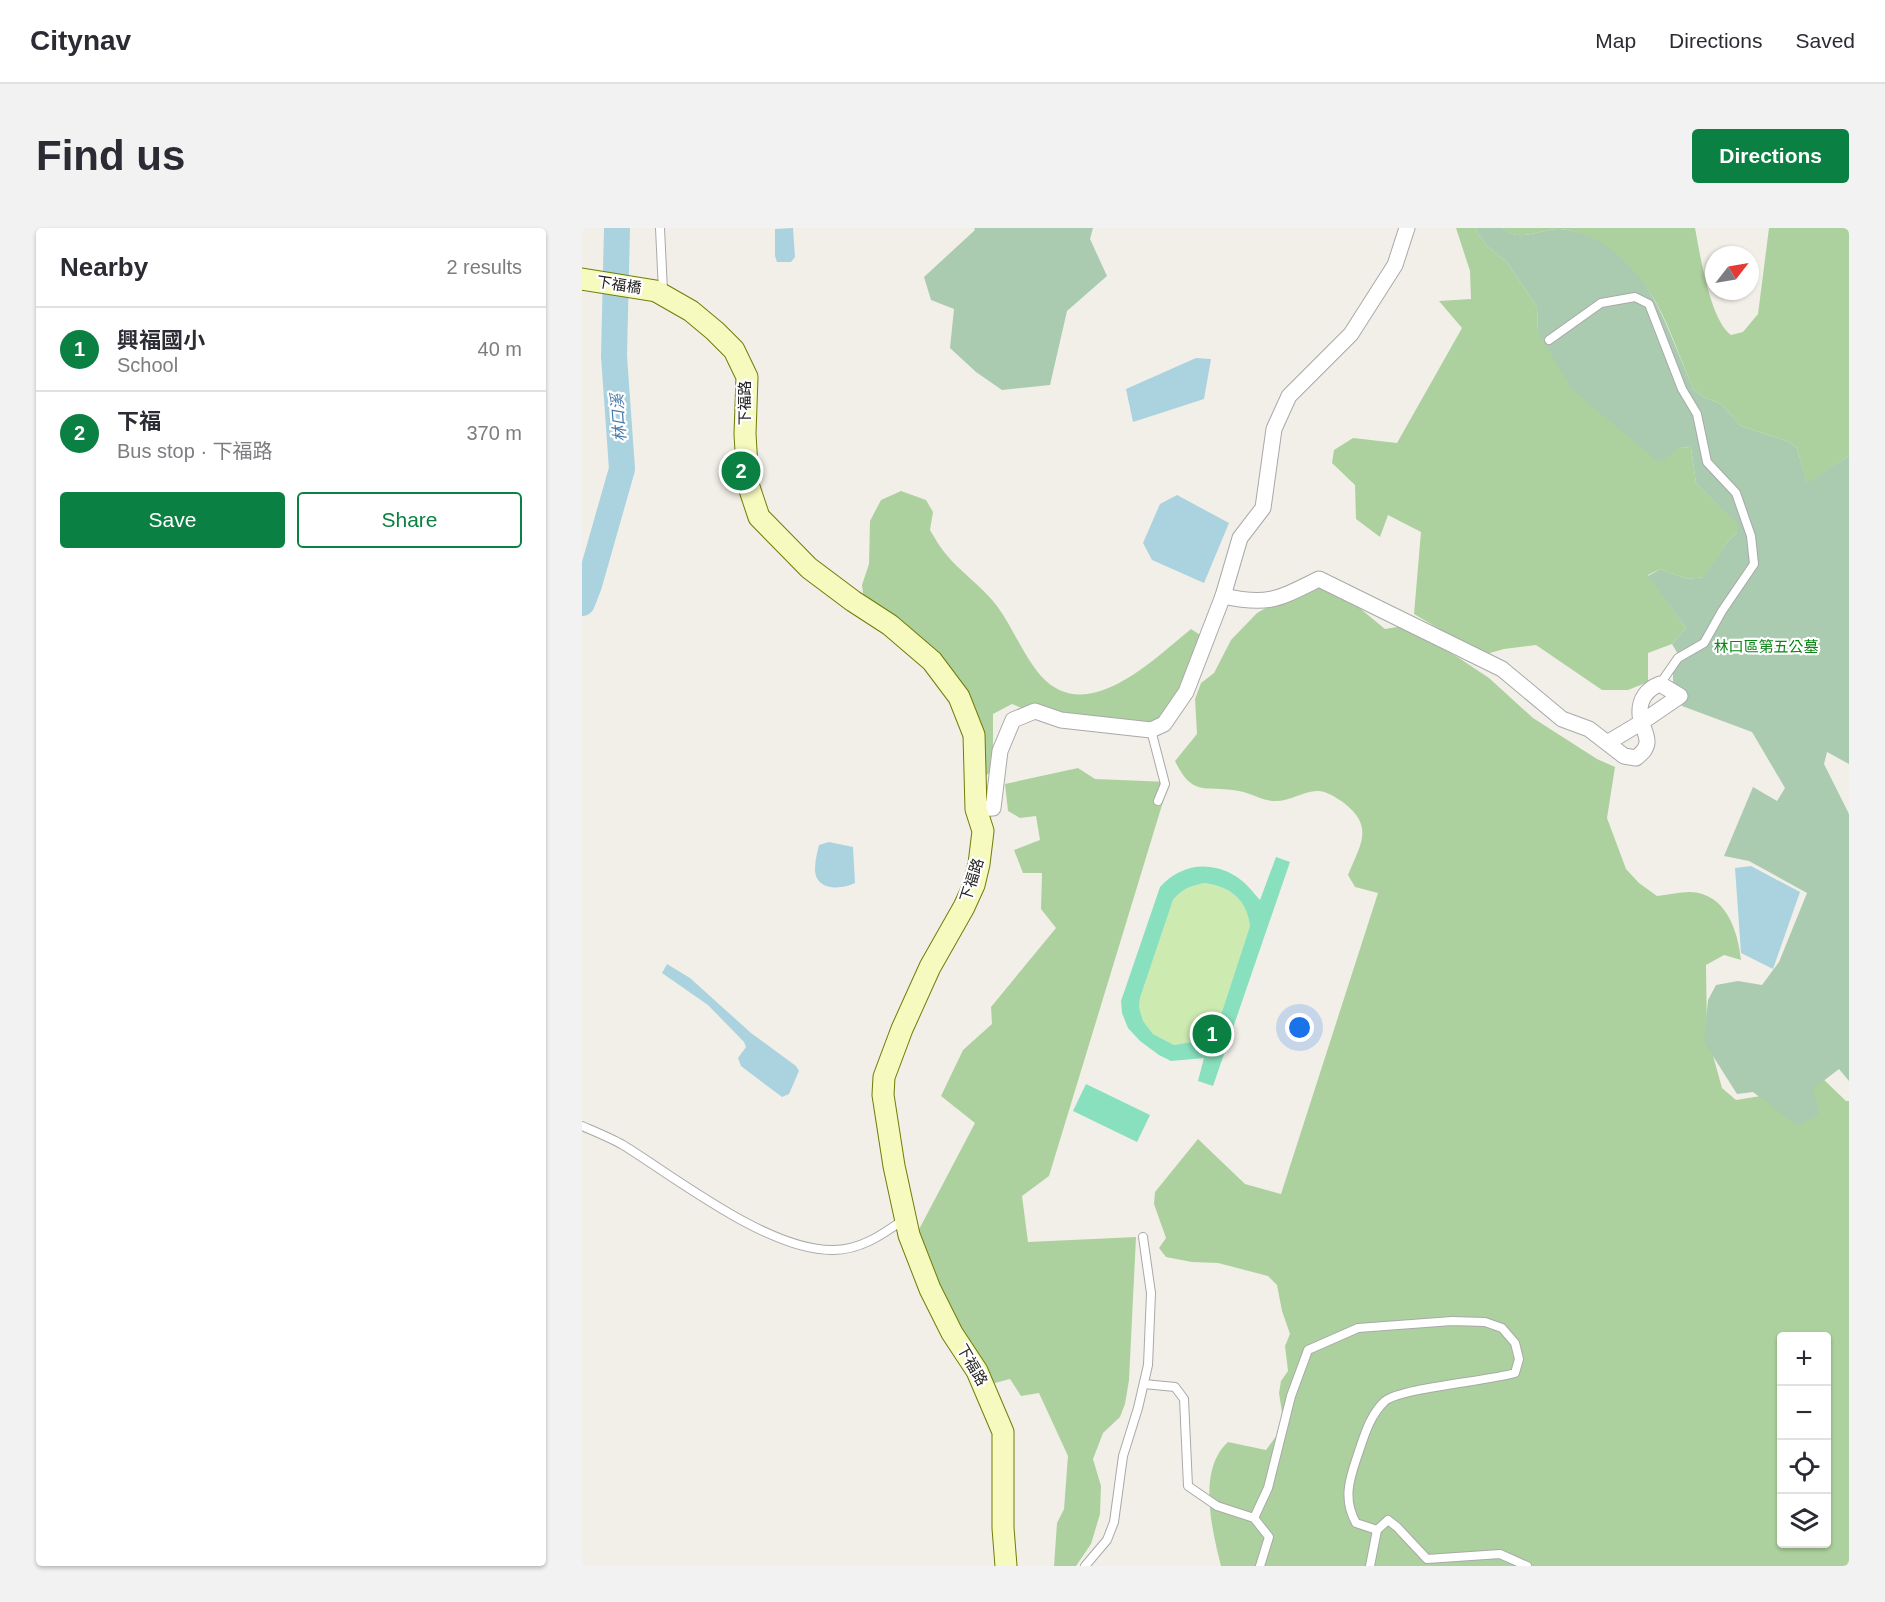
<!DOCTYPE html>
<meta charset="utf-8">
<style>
body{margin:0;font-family:Helvetica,"Noto Sans TC",sans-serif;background:#f2f2f3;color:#2b2b33}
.controls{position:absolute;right:18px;bottom:18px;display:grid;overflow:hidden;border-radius:6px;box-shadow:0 2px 4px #0004}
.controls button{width:54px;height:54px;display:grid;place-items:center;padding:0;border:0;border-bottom:2px solid #e1e1e2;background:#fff;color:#2b2b33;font:30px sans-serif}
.compass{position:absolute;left:1123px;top:18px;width:54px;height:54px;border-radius:50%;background:#fff;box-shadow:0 2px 4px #0004;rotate:59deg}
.you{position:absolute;left:718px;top:800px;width:21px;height:21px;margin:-15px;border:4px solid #fff;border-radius:50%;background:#1a73e8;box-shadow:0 0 0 9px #1a73e833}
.badge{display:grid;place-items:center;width:39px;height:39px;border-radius:50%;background:#0b8043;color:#fff;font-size:20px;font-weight:700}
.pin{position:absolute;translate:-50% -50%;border:3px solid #fff;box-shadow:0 2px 6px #0006}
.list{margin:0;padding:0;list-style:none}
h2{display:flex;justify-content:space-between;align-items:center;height:78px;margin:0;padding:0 24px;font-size:26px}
h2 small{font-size:20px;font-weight:400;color:#7c7c81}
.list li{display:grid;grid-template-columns:39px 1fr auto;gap:18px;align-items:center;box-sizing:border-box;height:84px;padding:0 24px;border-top:2px solid #e1e1e2}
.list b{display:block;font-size:22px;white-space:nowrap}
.list p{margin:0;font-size:20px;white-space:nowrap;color:#7c7c81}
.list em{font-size:20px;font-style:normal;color:#7c7c81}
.actions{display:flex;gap:12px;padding:18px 24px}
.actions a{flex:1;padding:14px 0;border:2px solid #0b8043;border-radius:6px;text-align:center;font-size:21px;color:#0b8043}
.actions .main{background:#0b8043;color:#fff}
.icon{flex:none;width:33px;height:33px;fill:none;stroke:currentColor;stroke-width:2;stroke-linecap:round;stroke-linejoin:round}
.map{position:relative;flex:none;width:1267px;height:1338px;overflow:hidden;border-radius:6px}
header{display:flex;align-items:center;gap:36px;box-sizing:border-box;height:84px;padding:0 30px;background:#fff;border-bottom:2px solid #e1e1e2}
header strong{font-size:28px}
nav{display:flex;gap:33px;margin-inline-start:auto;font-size:21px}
.intro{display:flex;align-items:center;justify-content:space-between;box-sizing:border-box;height:144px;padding:0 36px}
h1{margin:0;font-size:42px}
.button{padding:15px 27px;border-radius:6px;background:#0b8043;color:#fff;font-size:21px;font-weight:700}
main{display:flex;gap:36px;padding:0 36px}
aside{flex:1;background:#fff;border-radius:6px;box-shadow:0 2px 4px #0004}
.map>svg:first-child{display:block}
.grass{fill:#cdebb0}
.forest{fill:#add19e;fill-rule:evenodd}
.cemetery{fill:#aacbaf}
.pitch{fill:#88e0be;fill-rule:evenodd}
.water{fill:#aad3df}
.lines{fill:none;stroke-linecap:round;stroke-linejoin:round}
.river{stroke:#aad3df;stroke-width:26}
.service-casing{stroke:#a9a9a9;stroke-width:10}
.minor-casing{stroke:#a9a9a9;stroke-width:17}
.secondary-casing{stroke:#707d05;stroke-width:23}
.service{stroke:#fff;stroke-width:8}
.minor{stroke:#fff;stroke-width:15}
.secondary{stroke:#f7fabf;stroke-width:21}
.labels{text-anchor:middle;stroke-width:4.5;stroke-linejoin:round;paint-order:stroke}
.street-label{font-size:15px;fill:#222;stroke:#fff}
.park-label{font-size:15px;fill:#0c8416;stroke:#fff}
.water-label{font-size:16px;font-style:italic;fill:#4a7aab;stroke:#fff}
</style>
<header>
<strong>Citynav</strong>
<nav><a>Map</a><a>Directions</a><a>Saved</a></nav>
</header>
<div class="intro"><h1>Find us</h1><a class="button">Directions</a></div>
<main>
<aside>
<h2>Nearby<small>2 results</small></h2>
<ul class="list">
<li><span class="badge">1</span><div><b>興福國小</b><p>School</p></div><em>40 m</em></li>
<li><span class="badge">2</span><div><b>下福</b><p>Bus stop · 下福路</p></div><em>370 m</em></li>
</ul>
<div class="actions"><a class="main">Save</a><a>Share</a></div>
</aside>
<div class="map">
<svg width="1267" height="1338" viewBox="0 0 1267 1338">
<rect width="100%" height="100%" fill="#f2efe9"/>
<path class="grass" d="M622,655C647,658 665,671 668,698L637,793L615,813L592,817L571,806L561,793L557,779L558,770L591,672C600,661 608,658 622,655Z"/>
<g class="forest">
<path d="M874,0H895L894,3L905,18L925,34L955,79L956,105L1098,219L1109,220L1114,255L1156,296L1155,305L1146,313L1123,349L1105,351L1078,341L1066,347L1104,400L1090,416L1066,425V454L1046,462H1020L954,417L922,421L901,427L832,386L839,304L806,287L798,309L774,291L773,257L750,235L752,222L771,210L815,215L880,100L857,73L889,71L888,43Z"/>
<path d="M921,0H1113C1118,26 1128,92 1149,107L1161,104L1176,86L1187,0H1267V228L1225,256L1215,220L1205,213L1159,198L1139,176L1122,169L1112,162C1097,130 1086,90 1066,62C1054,45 1039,33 1023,21C1009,10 996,2 978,1C960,0 935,16 921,0Z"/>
<path d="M319,263L344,272L351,284L348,302C353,310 357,318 363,325C378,344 400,358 415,378C431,400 441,427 459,448C505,499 572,431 609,401L623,410L587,495H476L430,476L411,486V544L401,548L393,493L282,373L280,357L287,336L288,293L299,272Z"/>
<path d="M740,358L758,364L803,401L821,398L877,430L907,450L951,490L1015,531L1033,539L1025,590L1044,641L1057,655L1075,668C1085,667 1097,664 1108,664C1144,665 1156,703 1159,732L1142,727L1124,737L1125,806L1140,860L1154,872L1191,866L1237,847L1264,873H1267V1338H639C630,1302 615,1242 646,1214L684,1222L698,1203L701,1191L697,1165L699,1153L706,1143L703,1118L708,1106L700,1083L695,1057L686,1048L636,1035L610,1034L584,1029L577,1020L584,1010L572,976L573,964L616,911L663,956L699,966L796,665L773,659L766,647C778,617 793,599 762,575C755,570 746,564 737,563C723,562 707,574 692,573C681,573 669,565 657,563C623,557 611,570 593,533L615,506L613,471L619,455L632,445L649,412L675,385L721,359ZM1200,1108H1244V1316H1200Z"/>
<path d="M496,540L513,551L587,554L467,948L440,968L446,1014L554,1009L547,1152L543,1176L538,1189L521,1205L511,1231L519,1258L518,1286L509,1316L494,1338H472L475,1295L482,1281L486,1228L457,1165L439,1168L428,1151L398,1159L333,1009L393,895L359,868L381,822L410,796L409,779L474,700L459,681L460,645H441L432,622L458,612L454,588L438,590L426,583L423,556Z"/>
</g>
<g class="cemetery">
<path d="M392,0H511L508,11L525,48L485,83L468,157L420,162L394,144L368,120L372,81L349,72L342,49L393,2Z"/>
<path d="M895,0H921C936,16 960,0 978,1C1021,4 1056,41 1075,77C1089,104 1099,134 1112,162L1122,169L1139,176L1159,198L1205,213L1215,220L1225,255L1267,228V536L1245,524L1242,536L1267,586V853L1257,841L1231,861L1237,887L1215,898L1171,864L1155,866L1122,814L1126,772L1134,757L1156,753L1180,757L1197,734L1225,665L1167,633L1142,628L1171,559L1195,573L1203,560L1170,504L1100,478L1103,464L1091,456V442L1100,433L1090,416L1104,400L1066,348L1078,341L1105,351L1122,349L1146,313L1155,305V296L1114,255L1109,220L1098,219L1077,235L990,161L956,105L955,79L925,34L905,18L894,3Z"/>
</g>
<g class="pitch">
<path d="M694,629L708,634L631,858L616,853L622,830L589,833L577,827L558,813L546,800L540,785L539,773L578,659C599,636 628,632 655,649C664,655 671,664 678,672ZM622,655C647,658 665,671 668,698L637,793L615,813L592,817L571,806L561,793L557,779L558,770L591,672C600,661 608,658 622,655Z"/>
<path d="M504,856L568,887L555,914L491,883Z"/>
</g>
<g class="water">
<path d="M211,0L213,29L209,34H195L193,28V1Z"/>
<path d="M614,130L629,131L622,171L551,194L544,161Z"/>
<path d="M595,267L647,295L622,355L570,332L561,315L578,276Z"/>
<path d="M247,614L271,619L273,655C259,662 233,663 233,641C233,633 235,625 237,617Z"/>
<path d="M1169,638L1218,664L1191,741L1159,725L1153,640Z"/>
<path d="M85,736L108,750L169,805L214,838L217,843L207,866L200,869L159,838L156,830L164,819L162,814L126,777L80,745Z"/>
</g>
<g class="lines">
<path class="river" d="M0,375L7,357L40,241L32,128L35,0"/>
<g class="service-casing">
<g id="service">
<path d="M78,0L81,63"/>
<path d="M967,112L1019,75L1053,69L1067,76L1100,161L1115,186L1125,234L1154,265L1169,308L1172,336L1140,383L1122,415L1096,430L1078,456"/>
<path d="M569,502L583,556L576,573"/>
<path d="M0,898C14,904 29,910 41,917C96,951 187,1023 251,1022C278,1022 300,1007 321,992"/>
<path d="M562,1156L593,1159L602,1171L606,1258L635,1278L672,1290L687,1309L678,1338"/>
<path d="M672,1290L686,1260L709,1168L726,1122L776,1100L870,1093L903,1094L920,1100L933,1115L937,1131L933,1145C906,1153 819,1160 803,1173C787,1188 782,1209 775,1229C767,1252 761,1272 774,1295L795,1302"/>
<path d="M503,1338L525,1312L532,1294L541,1228L556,1180L566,1137L569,1065L561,1009"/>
<path d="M788,1338L795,1302L806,1292L815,1299L845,1331L918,1326L945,1338"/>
</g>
</g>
<g class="minor-casing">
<g id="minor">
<path d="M641,368C687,378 696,371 737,351L920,441L980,491L1007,501L1042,528L1054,530C1059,526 1064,522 1065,515C1066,506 1058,496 1058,486C1057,471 1065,461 1078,456L1098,468L1060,494L1025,515"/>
<path d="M394,581L411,580L418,523L431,492L453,483L479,492L569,502L582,496L604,464L641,368L658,310L681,280L692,201L707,168L769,106L813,37L825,0"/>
</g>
</g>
<g class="secondary-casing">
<path id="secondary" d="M0,51L74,63L109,83L133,103L152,122L165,149L163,206L166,256L177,289L227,340L271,373L308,397L350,433L377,469L392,507L394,581L401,603L397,636L392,657L382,679L348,739L320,801L302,849L301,867L312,938L327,1007L348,1061L370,1105L395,1143L421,1204V1300L424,1338"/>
</g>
<use href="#service" class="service"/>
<use href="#minor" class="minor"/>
<use href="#secondary" class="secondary"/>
</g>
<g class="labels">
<g class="street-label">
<text transform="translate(37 57) rotate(9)" y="5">下福橋</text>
<text transform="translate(163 175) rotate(-90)" y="5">下福路</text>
<text transform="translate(390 652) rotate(-72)" y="5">下福路</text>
<text transform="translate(390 1137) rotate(60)" y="5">下福路</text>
</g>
<g class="park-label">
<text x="1184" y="424">林口區第五公墓</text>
</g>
<g class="water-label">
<text transform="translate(36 190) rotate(-94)" y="6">林口溪</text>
</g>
</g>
</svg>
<div class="controls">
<button>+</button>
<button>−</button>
<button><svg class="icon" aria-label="locate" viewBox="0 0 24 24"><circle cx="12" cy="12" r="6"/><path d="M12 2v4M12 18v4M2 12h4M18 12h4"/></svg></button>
<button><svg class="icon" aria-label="layers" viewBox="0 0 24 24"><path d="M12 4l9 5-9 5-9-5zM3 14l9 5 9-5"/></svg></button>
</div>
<svg class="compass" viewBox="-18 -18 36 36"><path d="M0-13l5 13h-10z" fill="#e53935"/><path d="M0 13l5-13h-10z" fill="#7c7c81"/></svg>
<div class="you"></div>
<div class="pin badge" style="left:630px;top:806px">1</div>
<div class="pin badge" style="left:159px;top:243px">2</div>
</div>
</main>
